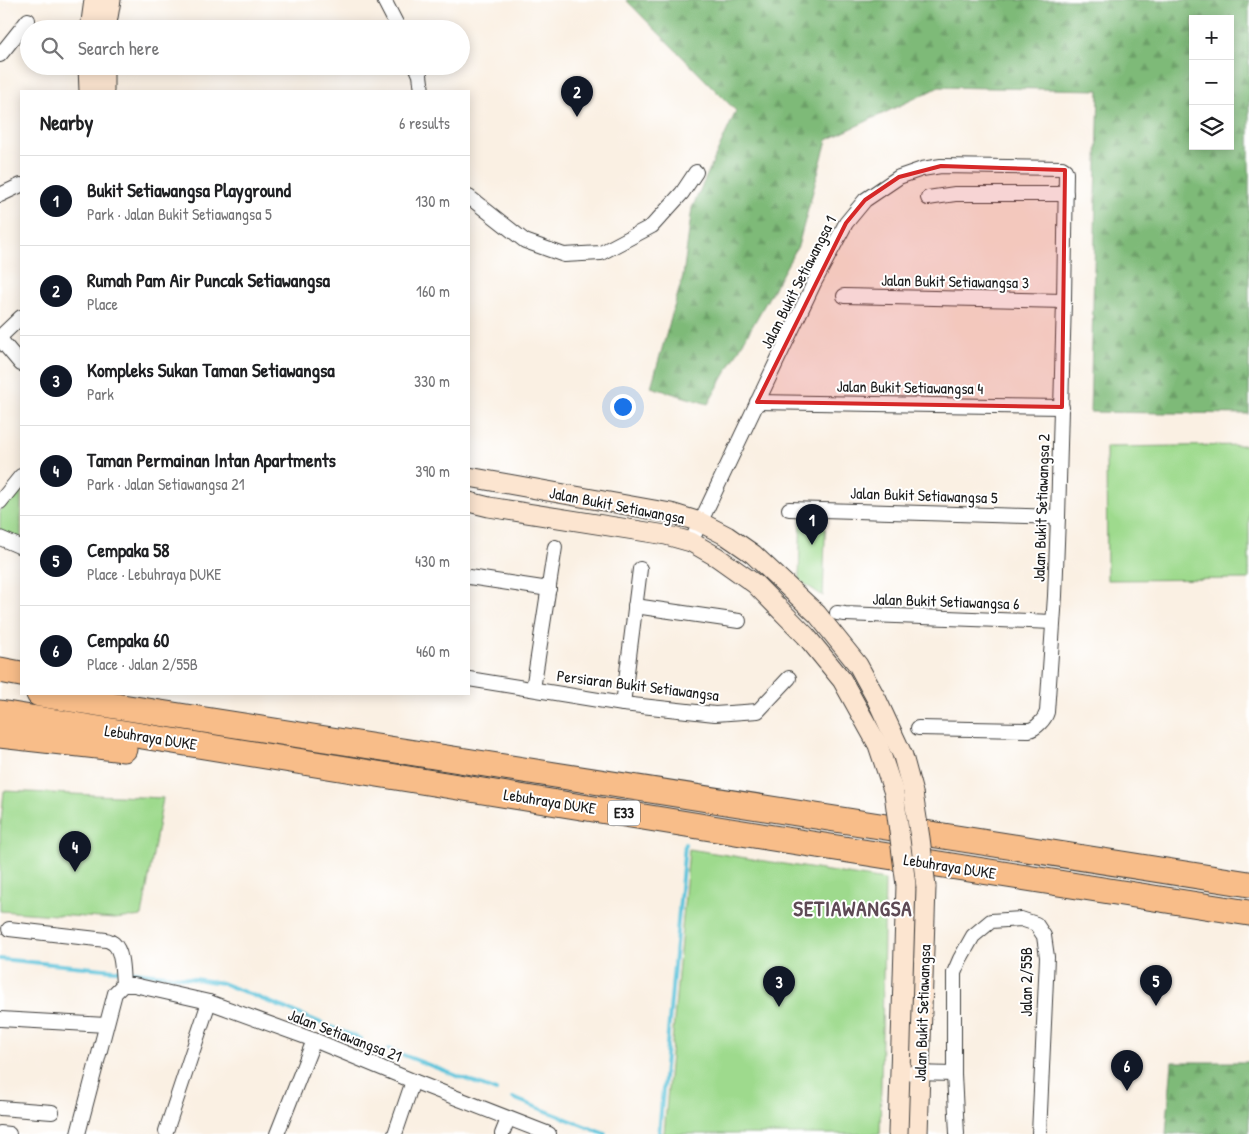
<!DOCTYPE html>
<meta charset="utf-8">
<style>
body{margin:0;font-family:"Patrick Hand",sans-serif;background:#f2f2f2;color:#202124}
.controls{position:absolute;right:15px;top:15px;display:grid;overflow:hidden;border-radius:0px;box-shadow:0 2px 12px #0003}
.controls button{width:45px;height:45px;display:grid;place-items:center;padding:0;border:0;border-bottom:1px solid #e0e0e0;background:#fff;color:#202124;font:25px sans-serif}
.you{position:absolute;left:622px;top:406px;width:18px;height:18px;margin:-12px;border:4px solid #fff;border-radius:50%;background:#1a73e8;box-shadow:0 0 0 8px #1a73e833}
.badge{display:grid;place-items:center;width:32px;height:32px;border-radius:50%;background:#111827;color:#fff;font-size:16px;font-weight:700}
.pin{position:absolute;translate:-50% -41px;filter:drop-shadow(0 1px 2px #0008)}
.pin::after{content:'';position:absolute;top:26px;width:18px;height:15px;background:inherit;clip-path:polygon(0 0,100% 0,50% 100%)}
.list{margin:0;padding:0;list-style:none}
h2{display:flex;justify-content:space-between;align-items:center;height:65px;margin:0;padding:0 20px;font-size:21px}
h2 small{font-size:16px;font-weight:400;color:#757577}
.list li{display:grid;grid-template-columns:32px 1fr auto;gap:15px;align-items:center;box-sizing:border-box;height:90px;padding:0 20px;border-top:1px solid #e0e0e0}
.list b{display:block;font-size:19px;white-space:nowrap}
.list p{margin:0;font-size:16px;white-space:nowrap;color:#757577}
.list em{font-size:16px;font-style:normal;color:#757577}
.icon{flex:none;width:28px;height:28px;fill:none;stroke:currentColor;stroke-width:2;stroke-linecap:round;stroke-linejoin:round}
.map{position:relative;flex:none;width:1249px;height:1134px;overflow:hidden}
.search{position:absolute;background:#fff;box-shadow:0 2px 12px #0003;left:20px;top:20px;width:450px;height:55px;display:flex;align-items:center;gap:12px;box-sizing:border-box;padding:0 18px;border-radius:28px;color:#757577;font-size:19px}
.panel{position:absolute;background:#fff;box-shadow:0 2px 12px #0003;left:20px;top:90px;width:450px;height:605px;border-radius:0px}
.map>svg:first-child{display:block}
.green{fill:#9eda8d;stroke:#5d7b54}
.forest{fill:url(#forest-firs);stroke:#4d6b4a;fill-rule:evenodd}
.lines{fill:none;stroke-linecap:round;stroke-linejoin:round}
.stream{stroke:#5ec4db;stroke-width:4}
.street-casing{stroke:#3d3c3a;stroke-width:16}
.secondary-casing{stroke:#3d3c3a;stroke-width:21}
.highway-casing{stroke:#3d3c3a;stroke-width:27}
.street{stroke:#fff;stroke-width:14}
.secondary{stroke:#fce5d0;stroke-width:19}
.highway{stroke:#f8bd89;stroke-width:25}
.secondary-bridge-casing{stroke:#3d3c3a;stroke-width:21;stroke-linecap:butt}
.secondary-bridge{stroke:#fce5d0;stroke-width:19}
.marked{fill:#d62828;fill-opacity:0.2;stroke:#d62828;stroke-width:4;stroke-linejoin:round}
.labels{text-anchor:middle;stroke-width:4;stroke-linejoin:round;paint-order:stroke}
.shield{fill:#fff;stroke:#606060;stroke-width:1}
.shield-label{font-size:15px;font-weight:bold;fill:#1c1c1c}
.street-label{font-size:16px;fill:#1c1c1c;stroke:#fff}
.district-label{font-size:21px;font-weight:bold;letter-spacing:1px;fill:#5e4a55;stroke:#fff}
</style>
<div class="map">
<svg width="1249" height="1134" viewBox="0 0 1249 1134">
<defs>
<pattern id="forest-firs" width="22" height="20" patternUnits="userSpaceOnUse" patternTransform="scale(1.25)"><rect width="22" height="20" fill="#7eba78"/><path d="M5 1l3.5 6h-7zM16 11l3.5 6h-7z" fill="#6c9f67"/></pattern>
</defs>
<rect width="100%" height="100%" fill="#fff"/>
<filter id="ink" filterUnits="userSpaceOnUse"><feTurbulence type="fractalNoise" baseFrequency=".02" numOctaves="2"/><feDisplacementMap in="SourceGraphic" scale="10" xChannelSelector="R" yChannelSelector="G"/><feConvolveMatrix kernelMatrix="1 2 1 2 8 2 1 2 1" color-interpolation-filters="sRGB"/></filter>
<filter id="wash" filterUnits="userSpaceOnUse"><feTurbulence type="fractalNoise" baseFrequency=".0096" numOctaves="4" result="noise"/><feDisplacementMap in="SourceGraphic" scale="20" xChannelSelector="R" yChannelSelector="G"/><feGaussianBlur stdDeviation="1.12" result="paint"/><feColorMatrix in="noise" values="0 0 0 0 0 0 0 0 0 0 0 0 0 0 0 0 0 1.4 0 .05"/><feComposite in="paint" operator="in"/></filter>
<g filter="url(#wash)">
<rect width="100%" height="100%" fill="#faf0e3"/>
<g class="green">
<path d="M1249,445V579L1107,580L1106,447Z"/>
<path d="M21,484V540L0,532V511Z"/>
<path d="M801,509L826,510L823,596L799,580Z"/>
<path d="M4,791L163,798L142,916L114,919L0,911V832Z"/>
<path d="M689,849L885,880L880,1134H664Z"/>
</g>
<g class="forest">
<path d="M626,0H1249V414L1090,412L1099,90L939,87L827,140L798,246L708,404L651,387L683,276L692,208L736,111ZM1193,19H1230V146H1193Z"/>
<path d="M1172,1062H1249V1134H1166Z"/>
</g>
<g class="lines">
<g class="stream">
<path d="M0,959L166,975L222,983L361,1039"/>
<path d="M388,1049L496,1091"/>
<path d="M513,1098L605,1134"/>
<path d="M659,1134L685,844"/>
</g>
</g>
</g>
<g filter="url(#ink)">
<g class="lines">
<g class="street-casing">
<g id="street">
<path d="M384,0L399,29"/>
<path d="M0,55L28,20"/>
<path d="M416,66L420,75L422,91"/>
<path d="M0,195L21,185"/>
<path d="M469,197L525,241L564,255L601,253L652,226L682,193L696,172"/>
<path d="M928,198L955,194H1066"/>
<path d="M844,296L1064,301"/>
<path d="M0,337L21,317"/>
<path d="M0,338L5,345L21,364"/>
<path d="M757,402L1062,407"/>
<path d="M0,502L21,476"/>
<path d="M789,509L1058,517"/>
<path d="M0,538L21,547"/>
<path d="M691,542L814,283L846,223L865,200L899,177L922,169L941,166L1062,168L1065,170L1066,173L1064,301L1058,517L1055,596L1047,712C1045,719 1036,729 1029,730L918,728"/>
<path d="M469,577L549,589"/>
<path d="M635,606L739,621"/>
<path d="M837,613L845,614L1053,622"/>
<path d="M469,679L623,704L715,714L758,711L789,678"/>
<path d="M533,689L555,547"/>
<path d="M623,704L640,569"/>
<path d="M9,929L106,940C108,940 113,943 114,944C123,952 122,974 123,985"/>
<path d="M0,1019L106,1025"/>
<path d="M912,1073L954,1074"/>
<path d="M0,1108L52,1112"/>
<path d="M166,1131L209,1002"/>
<path d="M0,1133L9,1134"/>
<path d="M78,1134L115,993L123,985H134L209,1002L314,1040L413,1081L549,1134"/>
<path d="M277,1134L314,1040"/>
<path d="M395,1134L413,1081"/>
<path d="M502,1134L508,1119"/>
<path d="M957,1134L954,1074V973L960,959L973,936L991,921L1021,919L1036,924L1044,936L1047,957L1039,1134"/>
</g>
</g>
<g class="secondary-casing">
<g id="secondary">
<path d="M90,29L94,0"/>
<path d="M106,29L111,0"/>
<path d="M88,66L89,91"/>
<path d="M104,66V91"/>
<path d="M469,477L671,513L700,522L727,536L753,554L817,614L858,665L877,700L903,756L913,793"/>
<path d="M469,502L489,507L666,535L691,542L717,557L755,584L806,636L842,680L878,745L894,793"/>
<path d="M898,1134L906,885"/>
<path d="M918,1134L926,887"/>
</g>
</g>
<g class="highway-casing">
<g id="highway">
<path d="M0,670L21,674"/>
<path d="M39,694L1249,884"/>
<path d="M0,713C417,778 832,850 1249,913"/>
<path d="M0,735L124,749"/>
</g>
</g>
<use href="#street" class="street"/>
<use href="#secondary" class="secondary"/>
<use href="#highway" class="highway"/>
<g class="secondary-bridge-casing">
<g id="secondary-bridge">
<path d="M894,793L906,885"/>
<path d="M913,793L920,838L926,887"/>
</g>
</g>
<use href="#secondary-bridge" class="secondary-bridge"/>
</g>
</g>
<path class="marked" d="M941,166L1065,170L1062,407L757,402L846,223L865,200L899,177Z"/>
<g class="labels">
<rect class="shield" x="608" y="800.5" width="32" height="25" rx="4"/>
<g class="shield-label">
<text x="624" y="818">E33</text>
</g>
<g class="street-label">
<text transform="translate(955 281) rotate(1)" y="6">Jalan Bukit Setiawangsa 3</text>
<text transform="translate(798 282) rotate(-63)" y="6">Jalan Bukit Setiawangsa 1</text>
<text transform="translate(910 387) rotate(1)" y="6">Jalan Bukit Setiawangsa 4</text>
<text transform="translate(924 495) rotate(2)" y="6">Jalan Bukit Setiawangsa 5</text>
<text transform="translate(617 505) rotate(11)" y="6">Jalan Bukit Setiawangsa</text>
<text transform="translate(1041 508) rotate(-88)" y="6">Jalan Bukit Setiawangsa 2</text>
<text transform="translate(946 601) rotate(2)" y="6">Jalan Bukit Setiawangsa 6</text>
<text transform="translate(638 685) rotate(7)" y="6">Persiaran Bukit Setiawangsa</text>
<text transform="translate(151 737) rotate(9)" y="6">Lebuhraya DUKE</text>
<text transform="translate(550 801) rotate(9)" y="6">Lebuhraya DUKE</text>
<text transform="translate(950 866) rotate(9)" y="6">Lebuhraya DUKE</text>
<text transform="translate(1026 982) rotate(-90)" y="6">Jalan 2/55B</text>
<text transform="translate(922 1013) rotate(-88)" y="6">Jalan Bukit Setiawangsa</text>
<text transform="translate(345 1035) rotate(21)" y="6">Jalan Setiawangsa 21</text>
</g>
<g class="district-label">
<text x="853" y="916">SETIAWANGSA</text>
</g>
</g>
</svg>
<div class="controls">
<button>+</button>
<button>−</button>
<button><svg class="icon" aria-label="layers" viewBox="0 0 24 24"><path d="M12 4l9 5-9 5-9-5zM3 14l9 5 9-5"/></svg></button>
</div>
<div class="you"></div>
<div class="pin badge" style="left:812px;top:545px">1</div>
<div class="pin badge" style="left:577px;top:117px">2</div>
<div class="pin badge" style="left:779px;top:1007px">3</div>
<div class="pin badge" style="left:75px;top:872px">4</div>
<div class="pin badge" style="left:1156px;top:1006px">5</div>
<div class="pin badge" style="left:1127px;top:1091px">6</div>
<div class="search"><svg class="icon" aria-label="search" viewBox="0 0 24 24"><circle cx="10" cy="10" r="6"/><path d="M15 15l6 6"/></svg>Search here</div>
<section class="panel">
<h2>Nearby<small>6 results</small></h2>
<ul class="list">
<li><span class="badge">1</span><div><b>Bukit Setiawangsa Playground</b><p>Park · Jalan Bukit Setiawangsa 5</p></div><em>130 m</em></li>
<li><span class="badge">2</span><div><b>Rumah Pam Air Puncak Setiawangsa</b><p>Place</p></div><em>160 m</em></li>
<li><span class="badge">3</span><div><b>Kompleks Sukan Taman Setiawangsa</b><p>Park</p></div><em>330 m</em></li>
<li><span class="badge">4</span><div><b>Taman Permainan Intan Apartments</b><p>Park · Jalan Setiawangsa 21</p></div><em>390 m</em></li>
<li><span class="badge">5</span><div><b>Cempaka 58</b><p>Place · Lebuhraya DUKE</p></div><em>430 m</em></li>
<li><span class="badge">6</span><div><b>Cempaka 60</b><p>Place · Jalan 2/55B</p></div><em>460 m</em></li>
</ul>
</section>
</div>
